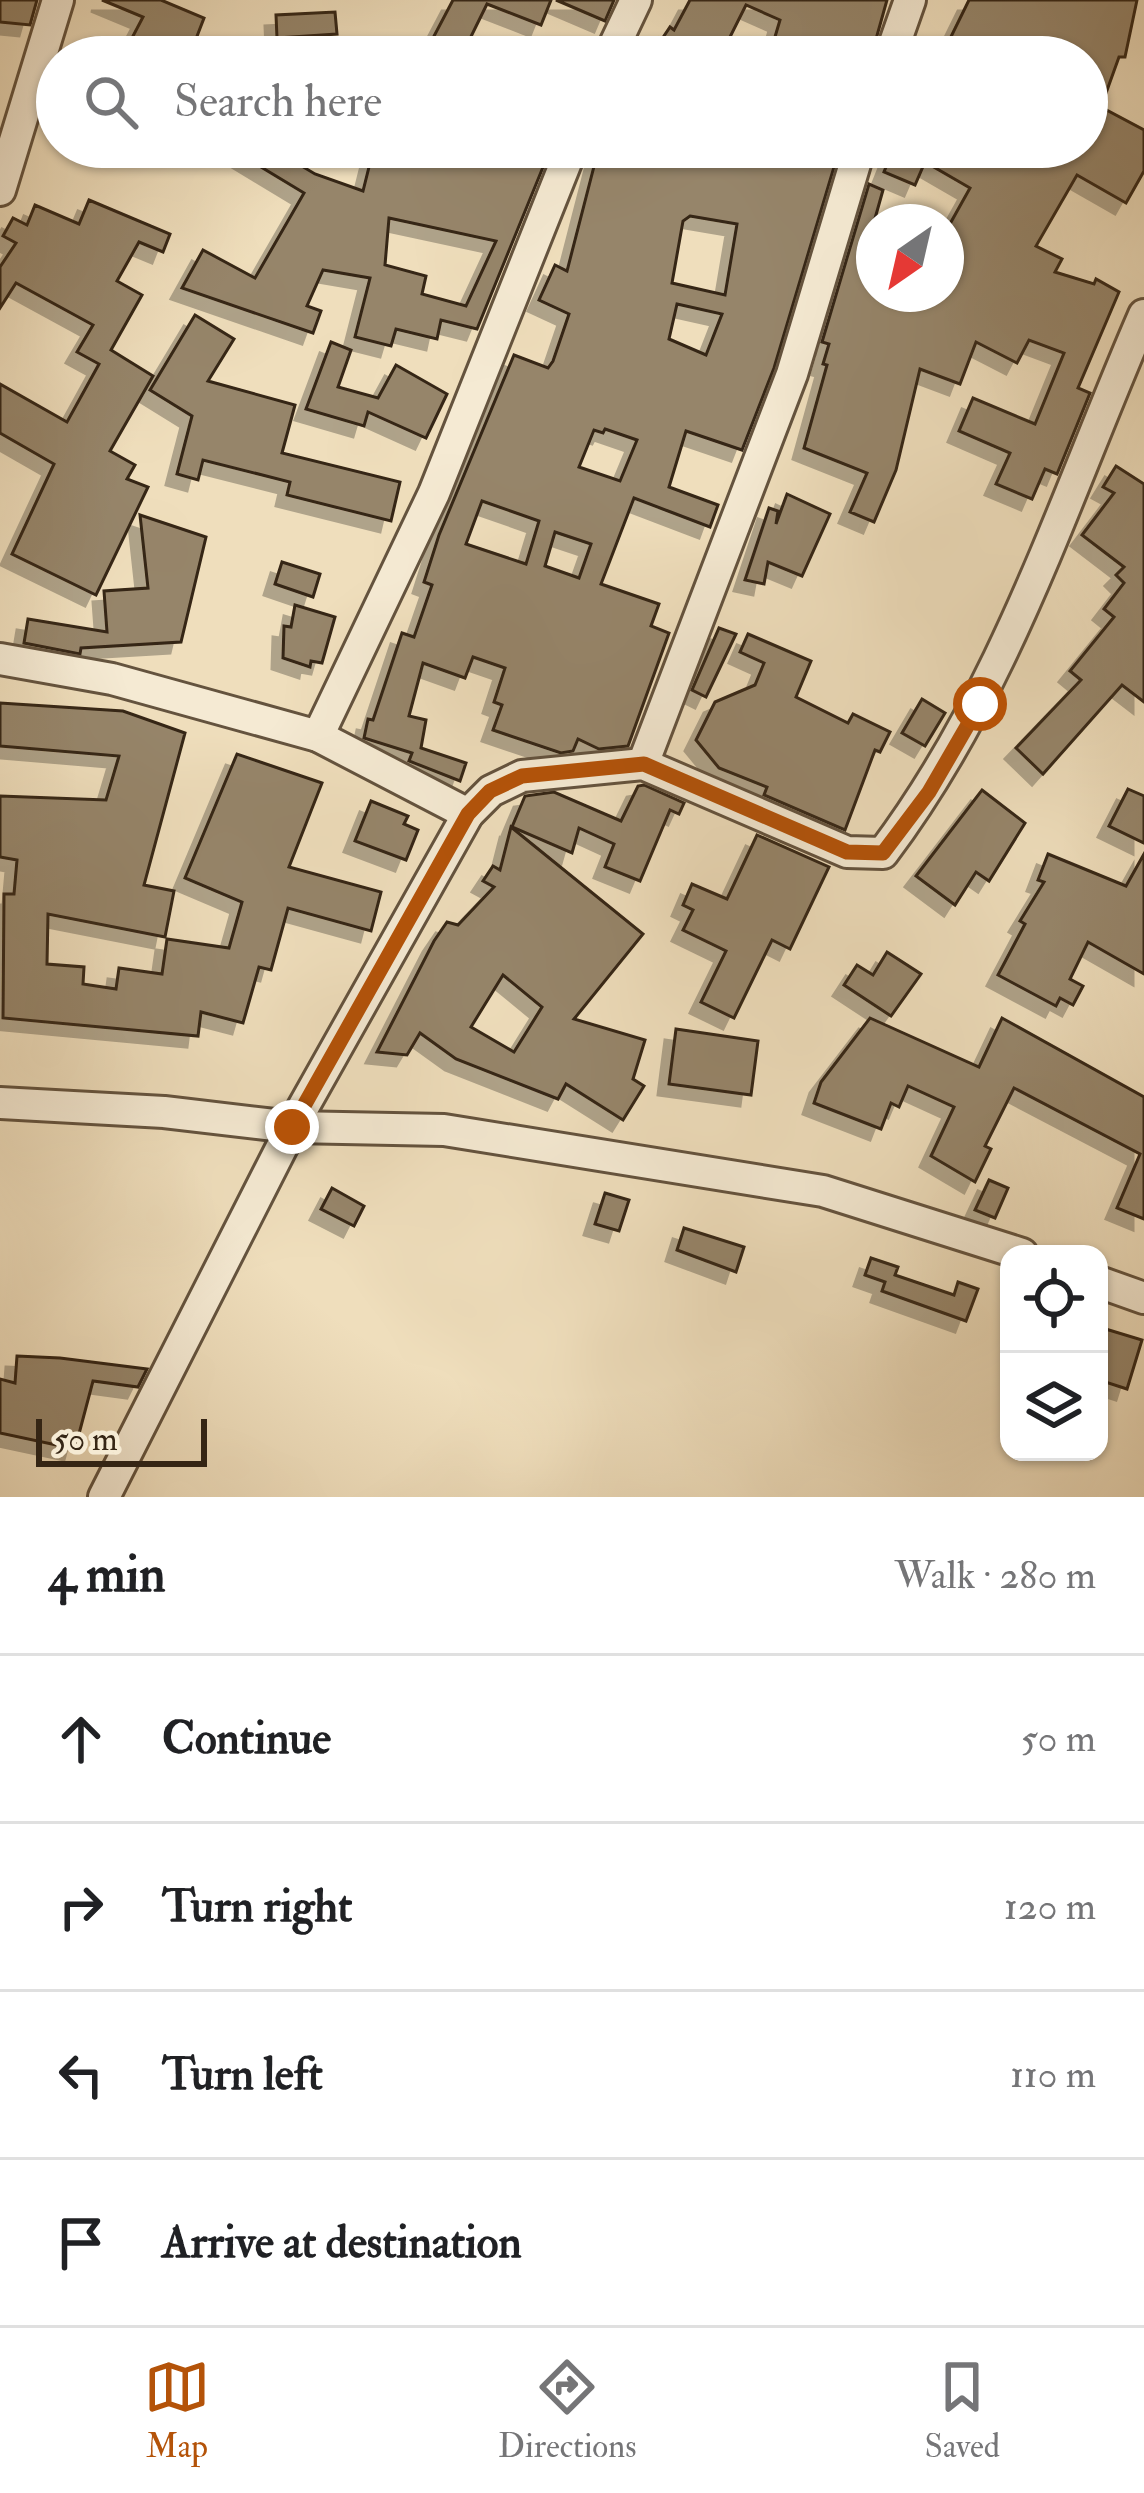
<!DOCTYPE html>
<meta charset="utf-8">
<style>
body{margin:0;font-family:"IM FELL Double Pica",serif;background:#f6f6f6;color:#202124}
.controls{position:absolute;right:36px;bottom:36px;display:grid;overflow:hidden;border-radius:24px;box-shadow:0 3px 9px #0004}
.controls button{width:108px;height:108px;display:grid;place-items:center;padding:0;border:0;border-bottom:3px solid #e0e0e0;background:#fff;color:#202124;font:60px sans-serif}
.compass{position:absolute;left:856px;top:204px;width:108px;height:108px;border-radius:50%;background:#fff;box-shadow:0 3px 9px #0004;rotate:214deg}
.scale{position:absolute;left:36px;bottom:30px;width:171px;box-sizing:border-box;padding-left:12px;border:6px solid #352514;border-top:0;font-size:33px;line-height:42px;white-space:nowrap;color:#352514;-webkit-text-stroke:9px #f5ead3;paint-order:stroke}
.stop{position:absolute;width:36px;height:36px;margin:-27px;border:9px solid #b45309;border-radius:50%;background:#fff}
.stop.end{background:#b45309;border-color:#fff;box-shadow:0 3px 12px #0008}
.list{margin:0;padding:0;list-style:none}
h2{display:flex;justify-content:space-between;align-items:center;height:156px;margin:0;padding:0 48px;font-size:51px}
h2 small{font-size:39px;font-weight:400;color:#757577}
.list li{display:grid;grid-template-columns:78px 1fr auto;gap:36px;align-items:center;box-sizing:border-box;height:168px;padding:0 48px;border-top:3px solid #e0e0e0}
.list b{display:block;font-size:45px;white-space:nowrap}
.list em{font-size:39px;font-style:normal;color:#757577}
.icon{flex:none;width:66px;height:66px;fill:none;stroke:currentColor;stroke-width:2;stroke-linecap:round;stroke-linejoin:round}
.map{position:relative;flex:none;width:1144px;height:1497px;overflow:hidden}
.search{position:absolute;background:#fff;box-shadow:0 3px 9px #0004;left:36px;right:36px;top:36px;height:132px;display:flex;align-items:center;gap:30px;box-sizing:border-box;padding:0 42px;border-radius:66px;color:#757577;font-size:45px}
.sheet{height:828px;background:#fff}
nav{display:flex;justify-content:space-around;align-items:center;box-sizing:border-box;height:168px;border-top:3px solid #e0e0e0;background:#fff;font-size:33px;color:#757577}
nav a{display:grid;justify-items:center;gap:6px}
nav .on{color:#b45309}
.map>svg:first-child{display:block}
.building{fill:#96856b;stroke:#352514;stroke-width:3;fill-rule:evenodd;filter:url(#shadow)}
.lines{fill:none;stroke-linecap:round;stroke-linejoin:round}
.minor-casing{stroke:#64533e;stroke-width:36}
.minor{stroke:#f5ead3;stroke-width:30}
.route{stroke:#b45309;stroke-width:15}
</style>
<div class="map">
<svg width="1144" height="1497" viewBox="0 0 1144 1497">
<defs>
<filter id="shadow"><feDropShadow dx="-11" dy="11" stdDeviation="0" flood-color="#0004"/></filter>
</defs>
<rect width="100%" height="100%" fill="#efdebc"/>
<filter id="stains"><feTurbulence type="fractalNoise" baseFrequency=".00167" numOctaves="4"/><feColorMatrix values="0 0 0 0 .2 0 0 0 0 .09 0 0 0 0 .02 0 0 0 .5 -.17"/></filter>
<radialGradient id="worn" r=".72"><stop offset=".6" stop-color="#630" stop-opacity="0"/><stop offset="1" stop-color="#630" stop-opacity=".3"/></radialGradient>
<g class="building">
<path d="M0,0H37L30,25L0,22Z"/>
<path d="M102,0H161L204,18L189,57H122L143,17Z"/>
<path d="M453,0H551L541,25L487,4L461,57H423Z"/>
<path d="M556,0H614L605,21Z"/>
<path d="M690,0H887L871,57H769L780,20L746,5L720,57H650L670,27L674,30Z"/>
<path d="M969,0H1137L1125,57H1119L1101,107L1144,130V171L1126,203L1077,175L1036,246L1062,259L1055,272L1094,284L1096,279L1119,292L1078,388L1090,393L1057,474L1045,469L1032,499L996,484L1010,453L959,431L973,398L1035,424L1064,353L1029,340L1017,363L976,342L960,384L920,369L896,470L874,522L850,512L867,473L804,448L827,365L823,364L829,344L822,342L869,184L883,190L874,222V294H946V231L970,188L925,162L915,185L884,172L892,152L906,158L909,153L899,147H1087V57H941Z"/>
<path d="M335,12L337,34L277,38L276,15Z"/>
<path d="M228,147H270L315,174L363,191L374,147H506L525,154L528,147L550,150L477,329L441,320L437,339L396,329L391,346L355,337L370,278L323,270L307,306L321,311L313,333L182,288L203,250L255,278L304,193ZM389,218L496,241L466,306L422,294L426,276L385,265Z"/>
<path d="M599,147H840L774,368L742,450L686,431L669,487L718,505L710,527L634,498L601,584L659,604L651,626L669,633L628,746L599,749L578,739L573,751L561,753L493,730L502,705L494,702L505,668L473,657L465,678L423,663L409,716L426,720L421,748L466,763L460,781L409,761L412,753L364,738L368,719L373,720L402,633L414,637L432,585L424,582L439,535L514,355L548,368L553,361L569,314L539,300L555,265L567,271ZM690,216L737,224L725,295L672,283L683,221ZM677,304L722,314L706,355L669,339ZM605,429L637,440L620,481L579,467L594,430L603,433ZM482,501L539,521L526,564L466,544ZM555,532L591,544L579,578L545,566Z"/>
<path d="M89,200L170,234L163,252L139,242L117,281L142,295L111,350L153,376L110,451L135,465L127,479L148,487L96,595L12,554L54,464L0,433V384L67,422L99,364L77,352L93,325L16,283L0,308V267L16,243L3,236L13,218L27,225L35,205L79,224Z"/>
<path d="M195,315L234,339L208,381L295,405L282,453L400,482L391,521L287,495L290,482L203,460L198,480L177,474L192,416L150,390Z"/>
<path d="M331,342L351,350L338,387L378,398L396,365L447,394L426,438L368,412L364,426L306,409Z"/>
<path d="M1116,466L1144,484V702L1122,685L1043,774L1016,748L1081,680L1070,671L1114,617L1104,609L1124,583L1116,575L1124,567L1082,535L1114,493L1103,487Z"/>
<path d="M787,494L830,514L802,576L768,562L764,584L745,580L769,508L778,511L776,524Z"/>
<path d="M140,515L206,537L181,642L81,648L80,654L24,643L28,619L107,632L104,591L148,588Z"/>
<path d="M282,562L320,574L313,597L275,584Z"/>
<path d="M295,605L335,617L322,663L311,661L310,667L283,658L284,626L291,627Z"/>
<path d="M719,628L736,634L706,697L692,690Z"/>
<path d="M748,634L811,661L796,697L848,723L853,714L890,732L880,752L875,750L845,830L764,795L767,787L719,768L696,740L715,702L755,685L764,663L740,652Z"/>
<path d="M922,699L945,713L925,746L902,733Z"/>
<path d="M0,703L123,711L185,733L144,885L174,891L165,937L48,914L47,964L84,967L83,984L116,989L119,968L162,974L167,939L229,948L242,902L185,878L237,754L322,783L289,867L381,892L371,931L288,908L271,970L259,967L243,1023L201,1012L198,1036L3,1018L4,894H14L17,860L0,857V796L106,800L119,756L0,746Z"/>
<path d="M644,785L684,803L679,814L670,810L640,881L605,867L614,844L579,828L572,853L512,827L525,796L554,792L621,821L638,786Z"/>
<path d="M1128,789L1144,796V843L1109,826Z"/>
<path d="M982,790L1025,823L989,881L976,872L955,905L916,876Z"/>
<path d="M371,801L408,816L404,824L418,830L406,860L355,841Z"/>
<path d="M511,827L643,934L574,1019L645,1040L633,1079L644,1086L623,1120L566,1084L558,1099L456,1059L420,1033L407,1055L377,1052L434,941L447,922L458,925L494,887L483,881L493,866L500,870ZM503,975L542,1007L514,1052L471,1027Z"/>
<path d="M757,835L829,867L790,949L772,940L734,1018L701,1002L726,951L683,930L693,910L683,905L692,884L727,899Z"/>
<path d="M1048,854L1126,886L1144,854V974L1088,942L1070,979L1083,986L1073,1005L1060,998L1056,1006L998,975L1025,924L1020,921L1044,882L1038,880Z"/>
<path d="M887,952L921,974L891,1016L844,985L857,965L873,975Z"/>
<path d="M870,1018L979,1067L1002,1018L1144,1097V1219L1117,1208L1140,1154L1014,1088L985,1146L991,1149L975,1182L931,1156L954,1107L908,1086L899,1107L891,1103L881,1129L814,1103L821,1082Z"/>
<path d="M676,1029L758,1041L751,1095L669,1084Z"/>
<path d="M989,1180L1008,1188L995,1218L975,1210Z"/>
<path d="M332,1188L364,1206L354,1226L321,1209Z"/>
<path d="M605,1193L629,1200L619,1231L595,1224Z"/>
<path d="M684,1228L744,1247L736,1272L677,1250Z"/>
<path d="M871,1258L898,1267L895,1275L954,1295L958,1282L978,1289L966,1321L882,1291L885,1282L865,1275Z"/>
<path d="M1099,1327L1142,1340L1127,1389L1099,1380Z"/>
<path d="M17,1356L60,1358L147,1369L138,1387L93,1381L75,1449L0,1433V1379L15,1383Z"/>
</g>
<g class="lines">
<g class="minor-casing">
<g id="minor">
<path d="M609,57L636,0"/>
<path d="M890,57L910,0"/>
<path d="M0,190L58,0"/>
<path d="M0,659L112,679L318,736L468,814"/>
<path d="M318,736L434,493L572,147"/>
<path d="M643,764L792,374L860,147"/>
<path d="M0,1103L164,1112L292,1127L444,1130L823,1191L1022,1254"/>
<path d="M1099,1282L1144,1298"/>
<path d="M104,1497L292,1127L468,814L491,791L522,776L643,764L847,852L883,853C1005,691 1064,499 1144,315"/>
</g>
</g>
<use href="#minor" class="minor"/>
</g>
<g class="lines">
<path class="route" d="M292,1127L468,814L490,791L522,776L644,764L847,852L883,853L929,792L980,704"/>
</g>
<rect width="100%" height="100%" filter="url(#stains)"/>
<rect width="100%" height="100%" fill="url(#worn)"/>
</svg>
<div class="controls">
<button><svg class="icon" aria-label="locate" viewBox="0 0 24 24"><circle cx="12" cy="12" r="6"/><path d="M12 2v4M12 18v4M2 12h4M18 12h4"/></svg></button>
<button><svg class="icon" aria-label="layers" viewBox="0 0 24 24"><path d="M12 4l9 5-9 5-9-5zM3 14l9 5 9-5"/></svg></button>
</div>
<svg class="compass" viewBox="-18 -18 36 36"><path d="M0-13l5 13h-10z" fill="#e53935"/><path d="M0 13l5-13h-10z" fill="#757577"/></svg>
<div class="scale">50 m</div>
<div class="stop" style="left:980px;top:704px"></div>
<div class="stop end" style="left:292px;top:1127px"></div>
<div class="search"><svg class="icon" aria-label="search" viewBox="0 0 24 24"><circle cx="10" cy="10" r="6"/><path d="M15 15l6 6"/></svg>Search here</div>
</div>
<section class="sheet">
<h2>4 min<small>Walk · 280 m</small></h2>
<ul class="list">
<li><svg class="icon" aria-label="ahead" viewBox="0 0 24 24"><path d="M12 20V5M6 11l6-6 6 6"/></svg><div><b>Continue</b></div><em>50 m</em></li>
<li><svg class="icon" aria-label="right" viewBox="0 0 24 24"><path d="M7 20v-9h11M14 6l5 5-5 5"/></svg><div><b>Turn right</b></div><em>120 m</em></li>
<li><svg class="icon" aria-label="left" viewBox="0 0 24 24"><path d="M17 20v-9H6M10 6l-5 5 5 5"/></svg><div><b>Turn left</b></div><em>110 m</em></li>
<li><svg class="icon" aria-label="arrive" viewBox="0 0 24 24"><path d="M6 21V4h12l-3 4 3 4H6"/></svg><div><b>Arrive at destination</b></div></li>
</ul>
</section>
<nav>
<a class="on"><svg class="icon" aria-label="map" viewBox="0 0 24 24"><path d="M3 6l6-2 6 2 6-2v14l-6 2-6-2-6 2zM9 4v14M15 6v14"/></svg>Map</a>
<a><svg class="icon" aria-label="directions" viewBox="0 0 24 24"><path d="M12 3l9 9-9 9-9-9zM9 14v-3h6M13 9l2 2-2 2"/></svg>Directions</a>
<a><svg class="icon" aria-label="saved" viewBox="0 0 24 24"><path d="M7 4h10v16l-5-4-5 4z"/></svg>Saved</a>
</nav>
